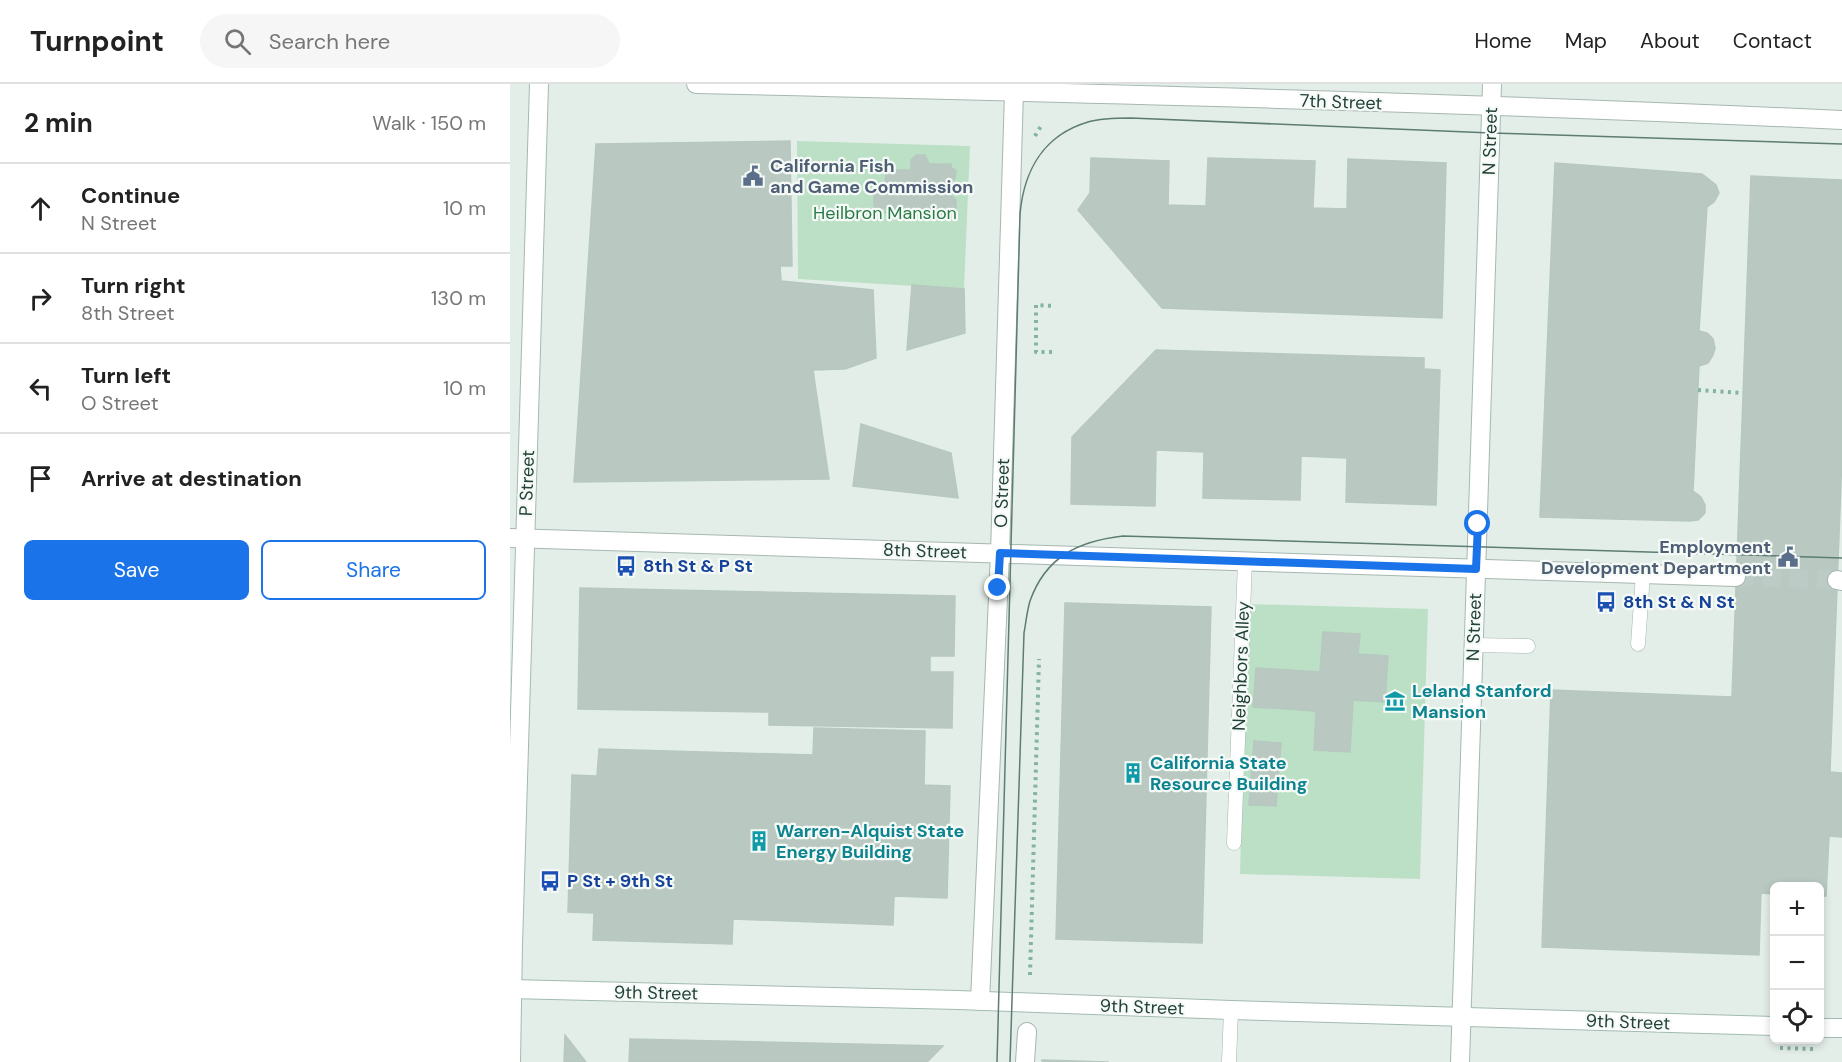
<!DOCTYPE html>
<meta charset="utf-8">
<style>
body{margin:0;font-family:"DM Sans",sans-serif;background:#f6f6f6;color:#222}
.controls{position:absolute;right:18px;bottom:18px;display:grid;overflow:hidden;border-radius:9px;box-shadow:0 3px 9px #0003}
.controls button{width:54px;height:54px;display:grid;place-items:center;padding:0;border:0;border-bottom:2px solid #e0e0e0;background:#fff;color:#222;font:30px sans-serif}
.stop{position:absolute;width:18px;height:18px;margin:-14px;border:4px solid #1a73e8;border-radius:50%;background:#fff}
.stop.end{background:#1a73e8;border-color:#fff;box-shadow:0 2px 6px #0008}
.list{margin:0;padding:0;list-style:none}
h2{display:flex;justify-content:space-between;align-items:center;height:78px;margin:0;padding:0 24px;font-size:26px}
h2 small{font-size:20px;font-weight:400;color:#767676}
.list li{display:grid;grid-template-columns:39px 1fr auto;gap:18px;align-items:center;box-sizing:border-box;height:90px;padding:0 24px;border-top:2px solid #e0e0e0}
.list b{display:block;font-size:22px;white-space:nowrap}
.list p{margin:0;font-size:20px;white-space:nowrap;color:#767676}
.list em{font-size:20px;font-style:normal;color:#767676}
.actions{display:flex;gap:12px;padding:18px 24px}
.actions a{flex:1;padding:14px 0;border:2px solid #1a73e8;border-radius:9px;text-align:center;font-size:21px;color:#1a73e8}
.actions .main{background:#1a73e8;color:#fff}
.icon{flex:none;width:33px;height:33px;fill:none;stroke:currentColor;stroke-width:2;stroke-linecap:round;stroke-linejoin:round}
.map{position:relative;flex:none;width:1332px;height:978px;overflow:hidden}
header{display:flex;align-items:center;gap:36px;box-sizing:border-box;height:84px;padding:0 30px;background:#fff;border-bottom:2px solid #e0e0e0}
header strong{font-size:28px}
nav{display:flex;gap:33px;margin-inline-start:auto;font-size:21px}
.search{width:420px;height:54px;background:#f6f6f6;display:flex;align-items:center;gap:15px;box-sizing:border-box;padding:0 21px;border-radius:33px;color:#767676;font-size:22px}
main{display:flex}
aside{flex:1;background:#fff}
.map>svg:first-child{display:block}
.green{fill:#bce0c5}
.building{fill:#b9c9c2;stroke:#b6c8c0;stroke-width:1.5}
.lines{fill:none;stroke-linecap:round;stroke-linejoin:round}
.street-tunnel{stroke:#bdcbc6;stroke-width:18;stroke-dasharray:18 9;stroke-linecap:butt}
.lane-casing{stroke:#a6b7b0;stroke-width:15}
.street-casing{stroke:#a6b7b0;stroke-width:20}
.secondary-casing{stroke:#a2bab1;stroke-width:20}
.path{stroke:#83b3a3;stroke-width:4;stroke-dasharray:3 4.5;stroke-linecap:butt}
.lane{stroke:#fff;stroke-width:14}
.street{stroke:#fff;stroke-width:18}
.secondary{stroke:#fff;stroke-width:18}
.tram{stroke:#5d7c73;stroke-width:1.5}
.route{stroke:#1a73e8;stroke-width:8}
.labels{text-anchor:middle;stroke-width:4.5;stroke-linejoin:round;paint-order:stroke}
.street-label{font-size:18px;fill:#224138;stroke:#f5faf7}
.service-label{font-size:18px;font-weight:bold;fill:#4e5e75;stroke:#f5faf7;text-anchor:start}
.park-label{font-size:18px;fill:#2a7a47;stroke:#f5faf7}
.transit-label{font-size:18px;font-weight:bold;fill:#164399;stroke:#f5faf7;text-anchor:start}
.culture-label{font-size:18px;font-weight:bold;fill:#0d838f;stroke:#f5faf7;text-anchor:start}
</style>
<header>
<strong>Turnpoint</strong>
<div class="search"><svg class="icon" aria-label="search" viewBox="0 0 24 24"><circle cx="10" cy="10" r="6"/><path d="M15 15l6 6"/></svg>Search here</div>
<nav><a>Home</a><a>Map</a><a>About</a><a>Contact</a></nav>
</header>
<main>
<aside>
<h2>2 min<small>Walk · 150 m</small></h2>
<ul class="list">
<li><svg class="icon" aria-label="ahead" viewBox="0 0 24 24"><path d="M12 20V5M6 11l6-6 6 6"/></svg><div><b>Continue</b><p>N Street</p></div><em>10 m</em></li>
<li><svg class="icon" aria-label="right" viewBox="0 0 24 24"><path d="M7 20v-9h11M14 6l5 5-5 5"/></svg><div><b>Turn right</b><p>8th Street</p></div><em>130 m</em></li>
<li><svg class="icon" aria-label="left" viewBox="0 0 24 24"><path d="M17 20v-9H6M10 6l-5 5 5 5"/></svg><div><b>Turn left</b><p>O Street</p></div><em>10 m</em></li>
<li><svg class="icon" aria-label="arrive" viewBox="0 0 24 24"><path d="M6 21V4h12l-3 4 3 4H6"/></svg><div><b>Arrive at destination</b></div></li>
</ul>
<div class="actions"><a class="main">Save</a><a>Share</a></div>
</aside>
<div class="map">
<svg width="1332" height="978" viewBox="0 0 1332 978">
<rect width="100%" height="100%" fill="#e4eee9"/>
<g class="green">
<path d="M287,57L460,62L454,205L288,195Z"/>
<path d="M738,520L918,525L910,795L730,790Z"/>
</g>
<g class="building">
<path d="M280,57L282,182H270L271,197L363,206L366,274L335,285L303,286L319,395L64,398L86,60Z"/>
<path d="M406,71H415L419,80H441V83L446,87L445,95L442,97L441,111L446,116V125L440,129L441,134L396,133V129H375L376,124H364V105H375L376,86H401V76Z"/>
<path d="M581,74L659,77L658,121L696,122L698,74L805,77L803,124L837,125L838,75L936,79L932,234L652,224L568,126L580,109Z"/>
<path d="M1045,79L1192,90L1206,101L1209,109L1204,118L1197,123L1189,247L1197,249L1203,255L1205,264L1203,271L1198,279L1189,282L1183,407L1191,413L1195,421V429L1188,436L1179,437L1030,433Z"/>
<path d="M1241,92L1332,96V372L1320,688L1332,689V753L1319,752L1316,812H1310V802H1264V810L1251,809L1249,871L1032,863L1041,606L1222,613Z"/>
<path d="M402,201L454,205L455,249L397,266Z"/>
<path d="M646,266L914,274V285L930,286L926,421L836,418L837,374L791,372L790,416L693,414L694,368L646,366L645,422L561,420L562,353Z"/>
<path d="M351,340L441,369L448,414L343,402Z"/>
<path d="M70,504L445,512L444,572H420V588H443L442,644L259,641V628L68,625Z"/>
<path d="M555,519L701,523L692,859L546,855Z"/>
<path d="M813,548L850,550L848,570L878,572L875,618L843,616L840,668L804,666L806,627L743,623L746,584L810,588Z"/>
<path d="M304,644L415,647L414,701L440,702L437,814L384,812L383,841L223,835L222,860L83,856L84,829L58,828L62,691L87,692L89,665L303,671Z"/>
<path d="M744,657L771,659L766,722L739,721Z"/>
<path d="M55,951L76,978H54Z"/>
<path d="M120,955L433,962L417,978H119Z"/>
<path d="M532,976L599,978H532Z"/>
</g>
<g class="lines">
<path class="street-tunnel" d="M1226,493L1327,496"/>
<g class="lane-casing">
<g id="lane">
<path d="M1128,560L1133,490"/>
<path d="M964,561L1018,562"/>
<path d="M724,759L735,477"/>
<path d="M719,978L721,926"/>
</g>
</g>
<g class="street-casing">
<g id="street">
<path d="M186,0C568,9 950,18 1332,36"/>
<path d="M0,454L1226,493"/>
<path d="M1327,496L1332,497"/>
<path d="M470,917L490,469L504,8"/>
<path d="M515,978L517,948"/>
</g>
</g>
<g class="secondary-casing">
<g id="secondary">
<path d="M0,905L448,916L721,926L1264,942"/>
<path d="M1310,944H1332"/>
<path d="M1,978L3,861L29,0"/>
<path d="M950,978L982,0"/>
</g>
</g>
<g class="path">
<path d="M525,52L531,42"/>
<path d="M542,268H526V221L544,222"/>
<path d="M1188,306L1233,309"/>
<path d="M520,891L529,575"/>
<path d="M1270,964L1304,965"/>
</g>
<use href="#lane" class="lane"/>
<use href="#street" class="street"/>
<use href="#secondary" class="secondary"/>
<g class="tram">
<path d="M487,978L510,130C514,86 534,51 578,38C592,34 607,34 621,34L981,49L1332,60"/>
<path d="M500,978L514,549C516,538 517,527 520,517C536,472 569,457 613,452L1332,474"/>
</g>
</g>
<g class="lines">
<path class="route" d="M488,504L490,469L966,485L968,440"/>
</g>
<defs>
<g id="civic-bare" transform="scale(1.62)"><path d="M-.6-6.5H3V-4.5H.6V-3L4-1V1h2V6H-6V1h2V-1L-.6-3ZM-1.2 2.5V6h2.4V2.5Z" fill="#5c6f8a" stroke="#f5faf7" stroke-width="2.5" paint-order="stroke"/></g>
<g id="bus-bare" transform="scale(1.62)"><path d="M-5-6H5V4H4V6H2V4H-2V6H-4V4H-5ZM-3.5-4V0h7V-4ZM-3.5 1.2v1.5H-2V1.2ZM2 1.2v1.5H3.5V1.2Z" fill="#1a4fb4" stroke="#f5faf7" stroke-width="2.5" paint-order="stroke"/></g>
<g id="museum-bare" transform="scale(1.62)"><path d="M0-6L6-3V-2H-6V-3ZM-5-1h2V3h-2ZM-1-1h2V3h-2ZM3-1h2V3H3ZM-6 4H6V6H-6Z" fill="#0f9aa8" stroke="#f5faf7" stroke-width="2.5" paint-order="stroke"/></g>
<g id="building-bare" transform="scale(1.62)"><path d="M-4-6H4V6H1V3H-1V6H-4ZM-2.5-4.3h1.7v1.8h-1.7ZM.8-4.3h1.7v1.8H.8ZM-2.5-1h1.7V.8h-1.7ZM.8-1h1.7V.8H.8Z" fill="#0f9aa8" stroke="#f5faf7" stroke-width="2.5" paint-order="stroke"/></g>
</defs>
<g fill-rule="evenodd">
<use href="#civic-bare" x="243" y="92"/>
<use href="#civic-bare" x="1278" y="473"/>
<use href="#bus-bare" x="116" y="482"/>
<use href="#bus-bare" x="1096" y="518"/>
<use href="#museum-bare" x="885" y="617"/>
<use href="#building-bare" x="623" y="689"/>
<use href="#building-bare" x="249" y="757"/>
<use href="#bus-bare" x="40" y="797"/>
</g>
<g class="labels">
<g class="street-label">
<text transform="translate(831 18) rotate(2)" y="6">7th Street</text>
<text transform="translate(980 57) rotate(-88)" y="6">N Street</text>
<text transform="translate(17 399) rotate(-88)" y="6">P Street</text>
<text transform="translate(492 409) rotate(-88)" y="6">O Street</text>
<text transform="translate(415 467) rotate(2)" y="6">8th Street</text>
<text transform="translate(964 543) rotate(-88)" y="6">N Street</text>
<text transform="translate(731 582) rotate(-88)" y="6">Neighbors Alley</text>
<text transform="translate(146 909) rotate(1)" y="6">9th Street</text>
<text transform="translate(632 923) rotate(2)" y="6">9th Street</text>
<text transform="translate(1118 938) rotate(2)" y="6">9th Street</text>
</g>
<g class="service-label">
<text x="260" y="88">California Fish<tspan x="260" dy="21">and Game Commission</tspan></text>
<text x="1261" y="469" text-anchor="end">Employment<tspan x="1261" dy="21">Development Department</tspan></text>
</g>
<g class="park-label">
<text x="375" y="135">Heilbron Mansion</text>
</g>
<g class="transit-label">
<text x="133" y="488">8th St &amp; P St</text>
<text x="1113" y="524">8th St &amp; N St</text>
<text x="57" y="803">P St + 9th St</text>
</g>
<g class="culture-label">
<text x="902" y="613">Leland Stanford<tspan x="902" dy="21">Mansion</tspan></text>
<text x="640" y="685">California State<tspan x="640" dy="21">Resource Building</tspan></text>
<text x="266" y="753">Warren-Alquist State<tspan x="266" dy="21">Energy Building</tspan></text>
</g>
</g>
</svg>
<div class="controls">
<button>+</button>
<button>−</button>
<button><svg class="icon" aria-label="locate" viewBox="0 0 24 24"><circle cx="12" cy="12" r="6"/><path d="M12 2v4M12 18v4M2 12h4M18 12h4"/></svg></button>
</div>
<div class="stop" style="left:968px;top:440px"></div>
<div class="stop end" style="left:488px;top:504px"></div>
</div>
</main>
